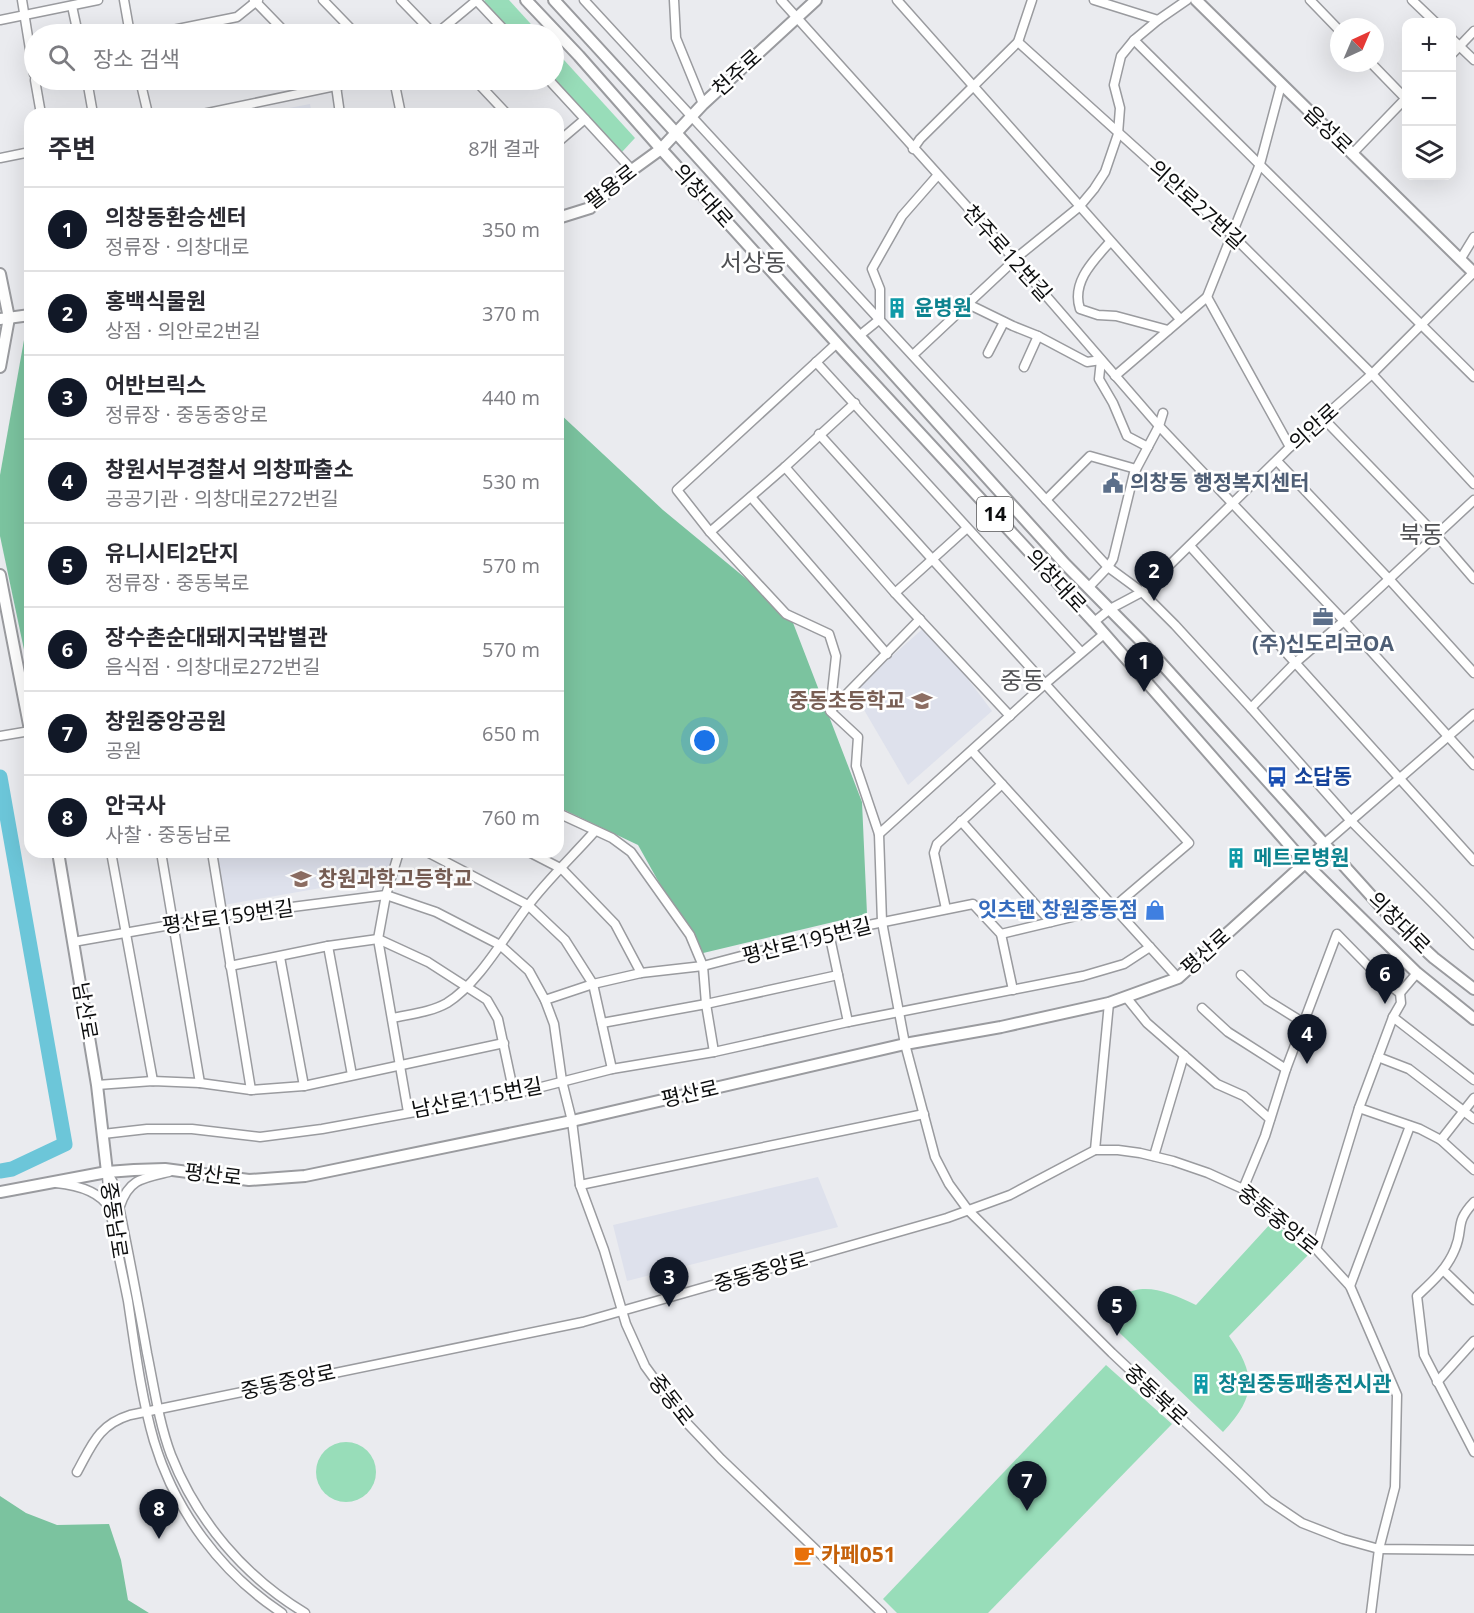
<!DOCTYPE html>
<html lang="ko">
<meta charset="utf-8">
<style>
body{margin:0;font-family:"Open Sans","Noto Sans KR",sans-serif;background:#f2f2f3;color:#2b2b33}
.controls{position:absolute;right:18px;top:18px;display:grid;overflow:hidden;border-radius:12px;box-shadow:0 6px 24px #0002}
.controls button{width:54px;height:54px;display:grid;place-items:center;padding:0;border:0;border-bottom:2px solid #e1e1e2;background:#fff;color:#2b2b33;font:30px sans-serif}
.compass{position:absolute;left:1330px;top:18px;width:54px;height:54px;border-radius:50%;background:#fff;box-shadow:0 6px 24px #0002;rotate:44deg}
.you{position:absolute;left:705px;top:741px;width:21px;height:21px;margin:-15px;border:4px solid #fff;border-radius:50%;background:#1a73e8;box-shadow:0 0 0 9px #1a73e833}
.badge{display:grid;place-items:center;width:39px;height:39px;border-radius:50%;background:#111827;color:#fff;font-size:20px;font-weight:700}
.pin{position:absolute;translate:-50% -50px;filter:drop-shadow(0 2px 3px #0008)}
.pin::after{content:'';position:absolute;top:32px;width:21px;height:18px;background:inherit;clip-path:polygon(0 0,100% 0,50% 100%)}
.list{margin:0;padding:0;list-style:none}
h2{display:flex;justify-content:space-between;align-items:center;height:78px;margin:0;padding:0 24px;font-size:26px}
h2 small{font-size:20px;font-weight:400;color:#7c7c81}
.list li{display:grid;grid-template-columns:39px 1fr auto;gap:18px;align-items:center;box-sizing:border-box;height:84px;padding:0 24px;border-top:2px solid #e1e1e2}
.list b{display:block;font-size:22px;white-space:nowrap}
.list p{margin:0;font-size:20px;white-space:nowrap;color:#7c7c81}
.list em{font-size:20px;font-style:normal;color:#7c7c81}
.icon{flex:none;width:33px;height:33px;fill:none;stroke:currentColor;stroke-width:2;stroke-linecap:round;stroke-linejoin:round}
.map{position:relative;flex:none;width:1474px;height:1613px;overflow:hidden}
.search{position:absolute;background:#fff;box-shadow:0 6px 24px #0002;left:24px;top:24px;width:540px;height:66px;display:flex;align-items:center;gap:15px;box-sizing:border-box;padding:0 21px;border-radius:33px;color:#7c7c81;font-size:22px}
.panel{position:absolute;background:#fff;box-shadow:0 6px 24px #0002;left:24px;top:108px;width:540px;height:750px;border-radius:18px}
.map>svg:first-child{display:block}
.built{fill:#dee1ec}
.green{fill:#98ddb9}
.forest{fill:#7bc39f}
.lines{fill:none;stroke-linecap:round;stroke-linejoin:round}
.river{stroke:#6cc6d9;stroke-width:15}
.minor-casing{stroke:#9a9b9f;stroke-width:11}
.major-casing{stroke:#9a9b9f;stroke-width:14}
.minor{stroke:#fff;stroke-width:8}
.major{stroke:#fff;stroke-width:10}
.labels{text-anchor:middle;stroke-width:5;stroke-linejoin:round;paint-order:stroke}
.shield{fill:#fff;stroke:#565657;stroke-width:1.5}
.shield-label{font-size:20px;font-weight:bold;fill:#0d0e0f}
.street-label{font-size:21px;fill:#0d0e0f;stroke:#fff}
.culture-label{font-size:21px;font-weight:bold;fill:#0d838f;stroke:#fff;text-anchor:start}
.service-label{font-size:21px;font-weight:bold;fill:#4e5e75;stroke:#fff;text-anchor:start}
.education-label{font-size:21px;font-weight:bold;fill:#785e54;stroke:#fff;text-anchor:end}
.transit-label{font-size:21px;font-weight:bold;fill:#164399;stroke:#fff;text-anchor:start}
.shop-label{font-size:21px;font-weight:bold;fill:#366cbe;stroke:#fff;text-anchor:end}
.food-label{font-size:21px;font-weight:bold;fill:#c56008;stroke:#fff;text-anchor:start}
.quarter-label{font-size:24px;fill:#505154;stroke:#fff}
</style>
<div class="map">
<svg width="1474" height="1613" viewBox="0 0 1474 1613">
<rect width="100%" height="100%" fill="#eaebef"/>
<g class="built">
<path d="M310,104L312,114H257Z"/>
<path d="M927,625L992,711L908,785L853,691Z"/>
<path d="M215,852H394L386,877L383,881L349,883L224,905Z"/>
<path d="M818,1177L838,1227L627,1281L613,1225Z"/>
</g>
<g class="green">
<path d="M485,0H509L540,34H513L483,2Z"/>
<path d="M554,49L635,138L621,153L554,79Z"/>
<path d="M1273,1221L1309,1254L1229,1336C1257,1376 1256,1397 1223,1432L1101,1315C1130,1277 1159,1287 1196,1305Z"/>
<path d="M1106,1365L1172,1424L988,1613H897L883,1599Z"/>
<circle cx="346" cy="1472" r="30"/>
</g>
<g class="forest">
<path d="M27,323H30V678L0,536V475Z"/>
<path d="M558,412L663,510L790,615L862,802L867,914L699,954L638,845L558,807Z"/>
<path d="M0,1496L26,1513L57,1525L109,1524L121,1560L128,1600L149,1613H0Z"/>
</g>
<g class="lines">
<path class="river" d="M0,777L65,1144L12,1169L0,1171"/>
<g class="minor-casing">
<g id="minor">
<path d="M22,0L34,74"/>
<path d="M124,0L130,34"/>
<path d="M254,0L287,34"/>
<path d="M323,0L356,34"/>
<path d="M401,0L434,34"/>
<path d="M476,0L508,34"/>
<path d="M584,0L1108,567L1142,592L1175,625L1251,708L1351,821L1474,945"/>
<path d="M674,0L676,38L703,104"/>
<path d="M781,0L1015,260L1159,426L1344,621L1474,765"/>
<path d="M897,0L1180,319"/>
<path d="M1094,0L1158,20"/>
<path d="M1310,0L1339,30"/>
<path d="M1412,0L1435,22"/>
<path d="M72,6L78,34"/>
<path d="M0,20L98,0"/>
<path d="M153,34L237,17L258,0"/>
<path d="M436,34L477,0"/>
<path d="M1452,39L1474,60"/>
<path d="M1134,40L1474,377"/>
<path d="M1018,42L1232,235L1372,374L1474,484"/>
<path d="M1452,54L1474,31"/>
<path d="M1371,63L1406,99"/>
<path d="M35,80L41,114"/>
<path d="M87,80L93,114"/>
<path d="M140,80L148,114"/>
<path d="M330,80L336,86L340,114"/>
<path d="M394,80L401,114"/>
<path d="M475,80L507,114"/>
<path d="M549,80L632,170"/>
<path d="M203,114L364,80"/>
<path d="M558,142L585,119"/>
<path d="M913,149L920,139L1018,42L1032,0"/>
<path d="M1352,154L1406,98"/>
<path d="M0,158L30,152"/>
<path d="M1110,242C1094,260 1071,282 1080,309L1098,315L1116,316L1168,330"/>
<path d="M1460,260L1474,237"/>
<path d="M1207,297L1290,447"/>
<path d="M968,304L1013,326L1038,336L1087,362L1101,360L1099,379L1113,403L1127,436L1148,447"/>
<path d="M859,336L880,319V289L872,269L902,216L937,176"/>
<path d="M837,343L677,490L710,532L786,614L829,634L836,656L830,711L858,737L856,766L879,834L882,922L905,1044L935,1157L949,1184L968,1210L1112,1353L1268,1500L1302,1523L1343,1539L1379,1549L1474,1550"/>
<path d="M988,353L1004,322"/>
<path d="M913,355L1021,254L1079,207L1094,189L1105,172L1118,134L1120,108L1114,85L1121,56L1134,40L1158,20L1187,0"/>
<path d="M816,362L1081,652"/>
<path d="M1024,367L1038,336"/>
<path d="M1115,376L1207,297L1260,164L1281,85"/>
<path d="M1323,418L1436,535L1474,579"/>
<path d="M819,434L1189,843L1114,907L1001,934"/>
<path d="M1277,461L1389,579L1474,673"/>
<path d="M785,467L895,593L1010,716"/>
<path d="M751,497L887,654"/>
<path d="M1046,500L1090,456L1136,469"/>
<path d="M710,532L785,467L855,403"/>
<path d="M1190,546L1474,861"/>
<path d="M1088,588L1108,567L1113,559L1134,473L1159,426L1163,413"/>
<path d="M895,593L967,528"/>
<path d="M1094,622L1110,609L1142,592L1290,447L1372,374L1474,272"/>
<path d="M1251,708L1295,663L1344,621L1474,500"/>
<path d="M831,710L920,619"/>
<path d="M0,736L30,731"/>
<path d="M972,751L1178,978"/>
<path d="M558,813L612,838L631,852L690,935L703,966L706,1004L714,1052"/>
<path d="M961,821L1051,922"/>
<path d="M879,834L1046,683L1104,634"/>
<path d="M1325,843L1474,714"/>
<path d="M111,852L153,1081"/>
<path d="M161,852L200,1083"/>
<path d="M212,852L251,1090"/>
<path d="M399,852L386,895L378,939L408,1112"/>
<path d="M427,852L528,905L565,940L593,984L612,1069"/>
<path d="M529,852L562,869L615,924L641,973"/>
<path d="M946,909L934,853L937,844L1002,784"/>
<path d="M829,933L848,1022"/>
<path d="M73,942L222,916L386,895L436,912L500,945L529,971L545,1000L554,1024L562,1081L572,1121L580,1185L604,1250L626,1324L645,1366L685,1421L721,1459L882,1613"/>
<path d="M328,946L352,1075"/>
<path d="M280,957L304,1086"/>
<path d="M230,966L328,946L378,939L428,962L487,1000L498,1019L514,1094"/>
<path d="M1241,975L1267,1000L1304,1023"/>
<path d="M1126,997L1147,1023L1217,1084L1244,1096L1270,1119"/>
<path d="M545,1000L593,984L641,973L703,966L829,933L973,904L1001,934L1013,990"/>
<path d="M1202,1008L1228,1032L1286,1069"/>
<path d="M1393,1017L1474,1080"/>
<path d="M393,1018C411,1014 431,1012 447,1003C478,984 505,936 527,907C546,881 573,856 595,831"/>
<path d="M602,1023L706,1004L838,975"/>
<path d="M1378,1057L1409,1069L1474,1119"/>
<path d="M97,1085L153,1081L200,1083L251,1090L304,1086L504,1043"/>
<path d="M1359,1108L1420,1129L1441,1140L1474,1170"/>
<path d="M103,1134L147,1129H192L260,1137L322,1129L514,1094L612,1069L714,1052L848,1022L1083,976L1124,964L1150,947"/>
<path d="M1441,1140L1474,1098"/>
<path d="M1095,1150L1109,1003"/>
<path d="M1154,1156L1184,1055"/>
<path d="M107,1172L115,1186L118,1201C128,1251 138,1302 147,1353C154,1387 159,1423 171,1455C197,1521 245,1577 305,1613"/>
<path d="M107,1175C109,1217 120,1260 128,1301C135,1347 141,1396 154,1441C175,1511 221,1573 282,1613"/>
<path d="M56,1183C76,1185 100,1191 110,1209"/>
<path d="M580,1185L924,1114"/>
<path d="M1243,1189L1265,1136L1286,1069L1337,934L1380,978L1400,993L1417,973"/>
<path d="M1474,1202C1454,1223 1464,1228 1455,1249C1447,1269 1432,1282 1417,1296L1424,1355L1474,1452"/>
<path d="M120,1206C129,1179 143,1178 169,1172"/>
<path d="M1316,1249L1359,1108L1393,1017L1401,1003L1400,993"/>
<path d="M1443,1270L1474,1300"/>
<path d="M1350,1286L1410,1126"/>
<path d="M1437,1382L1474,1341"/>
<path d="M77,1472C92,1445 98,1425 130,1415L583,1322L947,1218L1010,1195L1095,1150H1118L1140,1153L1173,1161L1208,1173L1243,1189L1316,1249L1350,1286L1397,1395L1395,1487L1379,1549L1371,1613"/>
</g>
</g>
<g class="major-casing">
<g id="major">
<path d="M526,0L579,56L661,149L843,350L1094,622L1305,863L1417,973L1474,1019"/>
<path d="M554,0L677,134L1065,564L1143,643L1393,920L1434,958L1474,989"/>
<path d="M1196,0L1474,273"/>
<path d="M558,218L590,208L632,170L661,149L703,104L816,0"/>
<path d="M0,274L9,318L0,367"/>
<path d="M0,319L30,315"/>
<path d="M0,575L30,730"/>
<path d="M58,852L97,1085L107,1172"/>
<path d="M0,1192L107,1172L134,1170L165,1169L249,1180L305,1176L572,1121L905,1044L1001,1027L1109,1003L1178,978L1305,863L1325,843"/>
</g>
</g>
<use href="#minor" class="minor"/>
<use href="#major" class="major"/>
</g>
<defs>
<g id="building-bare" transform="scale(1.62)"><path d="M-4-6H4V6H1V3H-1V6H-4ZM-2.5-4.3h1.7v1.8h-1.7ZM.8-4.3h1.7v1.8H.8ZM-2.5-1h1.7V.8h-1.7ZM.8-1h1.7V.8H.8Z" fill="#0f9aa8" stroke="#fff" stroke-width="2.5" paint-order="stroke"/></g>
<g id="civic-bare" transform="scale(1.62)"><path d="M-.6-6.5H3V-4.5H.6V-3L4-1V1h2V6H-6V1h2V-1L-.6-3ZM-1.2 2.5V6h2.4V2.5Z" fill="#5c6f8a" stroke="#fff" stroke-width="2.5" paint-order="stroke"/></g>
<g id="office-bare" transform="scale(1.62)"><path d="M-6-3h4V-5.5h4V-3h4V5H-6ZM-1-4.5V-3h2v-1.5ZM-6 0V1H6V0Z" fill="#5c6f8a" stroke="#fff" stroke-width="2.5" paint-order="stroke"/></g>
<g id="school-bare" transform="scale(1.62)"><path d="M0-5L7-2L0 1L-7-2ZM-4 1L0 2.5L4 1V4Q0 6-4 4Z" fill="#8d6e63" stroke="#fff" stroke-width="2.5" paint-order="stroke"/></g>
<g id="bus-bare" transform="scale(1.62)"><path d="M-5-6H5V4H4V6H2V4H-2V6H-4V4H-5ZM-3.5-4V0h7V-4ZM-3.5 1.2v1.5H-2V1.2ZM2 1.2v1.5H3.5V1.2Z" fill="#1a4fb4" stroke="#fff" stroke-width="2.5" paint-order="stroke"/></g>
<g id="shop-bare" transform="scale(1.62)"><path d="M-5-2.5h2.3a2.7 3.5 0 0 1 5.4 0H5L5.5 6h-11ZM-1.5-2.5h3a1.5 2.3 0 0 0-3 0Z" fill="#3f7fe0" stroke="#fff" stroke-width="2.5" paint-order="stroke"/></g>
<g id="cafe-bare" transform="scale(1.62)"><path d="M-5.5-4.5H6V0H3Q3 3.5 0 3.5H-2.5Q-5.5 3.5-5.5 0ZM3-3.2v2h1.7v-2ZM-6 4.5H4V6H-6Z" fill="#e8710a" stroke="#fff" stroke-width="2.5" paint-order="stroke"/></g>
</defs>
<g fill-rule="evenodd">
<use href="#building-bare" x="897" y="308"/>
<use href="#civic-bare" x="1113" y="483"/>
<use href="#office-bare" x="1323" y="617"/>
<use href="#school-bare" x="922" y="701"/>
<use href="#bus-bare" x="1277" y="777"/>
<use href="#building-bare" x="1236" y="858"/>
<use href="#school-bare" x="301" y="879"/>
<use href="#shop-bare" x="1155" y="910"/>
<use href="#building-bare" x="1201" y="1384"/>
<use href="#cafe-bare" x="804" y="1555"/>
</g>
<g class="labels">
<rect class="shield" x="977" y="497" width="36" height="34" rx="4.5"/>
<g class="shield-label">
<text x="995" y="521">14</text>
</g>
<g class="street-label">
<text transform="translate(737 73) rotate(-42)" y="7">천주로</text>
<text transform="translate(1328 130) rotate(44)" y="7">읍성로</text>
<text transform="translate(611 187) rotate(-38)" y="7">팔용로</text>
<text transform="translate(703 196) rotate(48)" y="7">의창대로</text>
<text transform="translate(1197 205) rotate(42)" y="7">의안로27번길</text>
<text transform="translate(1007 253) rotate(48)" y="7">천주로12번길</text>
<text transform="translate(1314 427) rotate(-42)" y="7">의안로</text>
<text transform="translate(1056 581) rotate(47)" y="7">의창대로</text>
<text transform="translate(228 917) rotate(-8)" y="7">평산로159번길</text>
<text transform="translate(1399 923) rotate(45)" y="7">의창대로</text>
<text transform="translate(807 941) rotate(-14)" y="7">평산로195번길</text>
<text transform="translate(1206 952) rotate(-42)" y="7">평산로</text>
<text transform="translate(85 1011) rotate(80)" y="7">남산로</text>
<text transform="translate(690 1094) rotate(-13)" y="7">평산로</text>
<text transform="translate(477 1098) rotate(-11)" y="7">남산로115번길</text>
<text transform="translate(213 1175) rotate(7)" y="7">평산로</text>
<text transform="translate(114 1220) rotate(81)" y="7">중동남로</text>
<text transform="translate(1278 1220) rotate(39)" y="7">중동중앙로</text>
<text transform="translate(761 1272) rotate(-16)" y="7">중동중앙로</text>
<text transform="translate(288 1382) rotate(-12)" y="7">중동중앙로</text>
<text transform="translate(1156 1395) rotate(43)" y="7">중동북로</text>
<text transform="translate(671 1400) rotate(52)" y="7">중동로</text>
</g>
<g class="culture-label">
<text x="914" y="315">윤병원</text>
<text x="1253" y="865">메트로병원</text>
<text x="1218" y="1391">창원중동패총전시관</text>
</g>
<g class="service-label">
<text x="1130" y="490">의창동 행정복지센터</text>
<text x="1323" y="651" text-anchor="middle">(주)신도리코OA</text>
</g>
<g class="education-label">
<text x="905" y="708">중동초등학교</text>
<text x="318" y="886" text-anchor="start">창원과학고등학교</text>
</g>
<g class="transit-label">
<text x="1294" y="784">소답동</text>
</g>
<g class="shop-label">
<text x="1138" y="917">잇츠탠 창원중동점</text>
</g>
<g class="food-label">
<text x="821" y="1562">카페051</text>
</g>
<g class="quarter-label">
<text x="753" y="271">서상동</text>
<text x="1421" y="543">북동</text>
<text x="1022" y="689">중동</text>
</g>
</g>
</svg>
<div class="controls">
<button>+</button>
<button>−</button>
<button><svg class="icon" aria-label="layers" viewBox="0 0 24 24"><path d="M12 4l9 5-9 5-9-5zM3 14l9 5 9-5"/></svg></button>
</div>
<svg class="compass" viewBox="-18 -18 36 36"><path d="M0-13l5 13h-10z" fill="#e53935"/><path d="M0 13l5-13h-10z" fill="#7c7c81"/></svg>
<div class="you"></div>
<div class="pin badge" style="left:1144px;top:692px">1</div>
<div class="pin badge" style="left:1154px;top:601px">2</div>
<div class="pin badge" style="left:669px;top:1307px">3</div>
<div class="pin badge" style="left:1307px;top:1064px">4</div>
<div class="pin badge" style="left:1117px;top:1336px">5</div>
<div class="pin badge" style="left:1385px;top:1004px">6</div>
<div class="pin badge" style="left:1027px;top:1511px">7</div>
<div class="pin badge" style="left:159px;top:1539px">8</div>
<div class="search"><svg class="icon" aria-label="search" viewBox="0 0 24 24"><circle cx="10" cy="10" r="6"/><path d="M15 15l6 6"/></svg>장소 검색</div>
<section class="panel">
<h2>주변<small>8개 결과</small></h2>
<ul class="list">
<li><span class="badge">1</span><div><b>의창동환승센터</b><p>정류장 · 의창대로</p></div><em>350 m</em></li>
<li><span class="badge">2</span><div><b>홍백식물원</b><p>상점 · 의안로2번길</p></div><em>370 m</em></li>
<li><span class="badge">3</span><div><b>어반브릭스</b><p>정류장 · 중동중앙로</p></div><em>440 m</em></li>
<li><span class="badge">4</span><div><b>창원서부경찰서 의창파출소</b><p>공공기관 · 의창대로272번길</p></div><em>530 m</em></li>
<li><span class="badge">5</span><div><b>유니시티2단지</b><p>정류장 · 중동북로</p></div><em>570 m</em></li>
<li><span class="badge">6</span><div><b>장수촌순대돼지국밥별관</b><p>음식점 · 의창대로272번길</p></div><em>570 m</em></li>
<li><span class="badge">7</span><div><b>창원중앙공원</b><p>공원</p></div><em>650 m</em></li>
<li><span class="badge">8</span><div><b>안국사</b><p>사찰 · 중동남로</p></div><em>760 m</em></li>
</ul>
</section>
</div>
